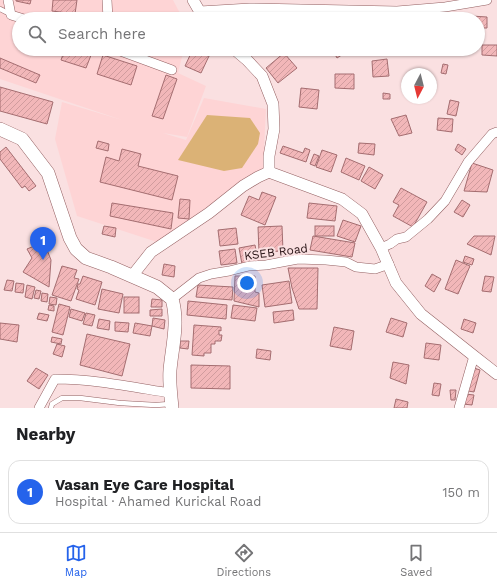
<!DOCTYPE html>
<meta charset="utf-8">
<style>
body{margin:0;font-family:"Work Sans",sans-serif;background:#f2f2f2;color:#202124}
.compass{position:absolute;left:401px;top:68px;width:36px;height:36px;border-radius:50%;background:#fff;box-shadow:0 1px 3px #0004;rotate:187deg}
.you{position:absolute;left:247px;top:283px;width:14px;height:14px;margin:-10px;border:3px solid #fff;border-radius:50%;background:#1a73e8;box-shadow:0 0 0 6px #1a73e833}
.badge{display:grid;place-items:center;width:26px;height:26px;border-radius:50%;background:#2563eb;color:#fff;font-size:13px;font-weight:700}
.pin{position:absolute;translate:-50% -33px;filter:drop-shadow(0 1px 2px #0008)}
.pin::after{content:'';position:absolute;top:21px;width:14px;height:12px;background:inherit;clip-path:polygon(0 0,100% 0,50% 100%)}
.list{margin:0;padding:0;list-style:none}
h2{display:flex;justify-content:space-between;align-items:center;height:52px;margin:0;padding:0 16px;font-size:17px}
h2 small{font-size:13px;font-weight:400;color:#757577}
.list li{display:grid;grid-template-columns:26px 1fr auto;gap:12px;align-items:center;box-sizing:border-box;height:64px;margin:0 8px 8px;padding:0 8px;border:1px solid #e0e0e0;border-radius:12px}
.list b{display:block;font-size:15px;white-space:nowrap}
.list p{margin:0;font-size:13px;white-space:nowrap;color:#757577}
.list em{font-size:13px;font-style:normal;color:#757577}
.icon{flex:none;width:22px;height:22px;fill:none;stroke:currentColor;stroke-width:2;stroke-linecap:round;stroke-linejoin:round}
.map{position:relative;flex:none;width:497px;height:408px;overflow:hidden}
.search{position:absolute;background:#fff;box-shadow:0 1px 3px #0004;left:12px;right:12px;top:12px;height:44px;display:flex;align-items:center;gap:10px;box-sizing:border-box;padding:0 14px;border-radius:22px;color:#757577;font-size:15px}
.sheet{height:124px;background:#fff}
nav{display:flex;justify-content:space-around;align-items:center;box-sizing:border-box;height:56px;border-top:1px solid #e0e0e0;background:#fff;font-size:11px;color:#757577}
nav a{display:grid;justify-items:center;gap:2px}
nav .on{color:#2563eb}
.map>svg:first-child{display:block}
.built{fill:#fed4d5}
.green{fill:#dbb276}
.building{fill:url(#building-hatch);stroke:#a46d70}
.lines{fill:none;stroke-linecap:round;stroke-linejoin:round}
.service-casing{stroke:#946062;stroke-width:5.5}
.minor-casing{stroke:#946062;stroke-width:10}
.tertiary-casing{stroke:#946062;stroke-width:12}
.secondary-casing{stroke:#946062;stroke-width:14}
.service{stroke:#fff;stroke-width:4.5}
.minor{stroke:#fff;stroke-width:9}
.tertiary{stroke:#fff;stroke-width:11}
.secondary{stroke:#fff;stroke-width:13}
.labels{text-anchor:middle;stroke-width:4;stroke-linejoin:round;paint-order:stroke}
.street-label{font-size:12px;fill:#271214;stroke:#fae0e1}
</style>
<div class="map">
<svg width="497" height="408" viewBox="0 0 497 408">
<defs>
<pattern id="building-hatch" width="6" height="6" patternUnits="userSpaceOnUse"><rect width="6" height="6" fill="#f2b7b9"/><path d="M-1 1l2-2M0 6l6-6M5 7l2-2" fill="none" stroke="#d09c9e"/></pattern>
</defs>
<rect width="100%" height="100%" fill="#fae0e1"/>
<path class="built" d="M0,0H173L183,19H19V49H184L178,73L206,86L187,137L163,133L186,140L204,98L266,109L263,168L157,242L77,216L55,139L62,102L122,120L0,79Z"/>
<path class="green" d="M207,115L250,118L260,133L258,144L242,168L224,171L178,160Z"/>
<g class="building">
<path d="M16,0H31L30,4L16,1Z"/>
<path d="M53,0H77L75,14L52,11Z"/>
<path d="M320,12L332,19H316Z"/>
<path d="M471,16L487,17V28H478V19H471Z"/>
<path d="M482,45H497V56L482,55Z"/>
<path d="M32,49H47L46,54Z"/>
<path d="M65,49H88L93,50L86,68L61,60Z"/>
<path d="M193,49L209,56L201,73L185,66Z"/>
<path d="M200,49H214L210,56Z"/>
<path d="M245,49H262L259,55Z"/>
<path d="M332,49H347L348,51L337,58Z"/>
<path d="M284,53L297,68L278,83L266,68Z"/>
<path d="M103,55L137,66L131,85L97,74Z"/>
<path d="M0,58L40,75L36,83L0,68Z"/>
<path d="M387,59L389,76L373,77L372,61Z"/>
<path d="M443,64L448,65L446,74L441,73Z"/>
<path d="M335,74H354V89L335,88Z"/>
<path d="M166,75L177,79L163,119L152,116Z"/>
<path d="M0,87L53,102L47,124L0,111Z"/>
<path d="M301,88L319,90L317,109L299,107Z"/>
<path d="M383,93L390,94V99H383Z"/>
<path d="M450,100L459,102L456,116L447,114Z"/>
<path d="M406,115L412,133L399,136L391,119Z"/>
<path d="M438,118L453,119L452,132L437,130Z"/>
<path d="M98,141L109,144L108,151L96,148Z"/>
<path d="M359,143L375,144L374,155L358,153Z"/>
<path d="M458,144L466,149L462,155L455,150Z"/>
<path d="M283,146L303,153L305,148L310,150L306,162L280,153Z"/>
<path d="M6,147L36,186L29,191L25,186L22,188L0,159V152Z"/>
<path d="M122,149L141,154L138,166L178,176L172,200L100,182L106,157L119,161Z"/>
<path d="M322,150L337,155L331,172L316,167Z"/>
<path d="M314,154L319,156L315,166L310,164Z"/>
<path d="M346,158L365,166L359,180L341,172Z"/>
<path d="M472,163L493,170L487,192L464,191Z"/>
<path d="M369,167L383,175L375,189L361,181Z"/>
<path d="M401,188L427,202L413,227L393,216L399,205L393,202Z"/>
<path d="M262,192L276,197L265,225L241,215L249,196L259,200Z"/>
<path d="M180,199L190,200L189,219L178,218Z"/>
<path d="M462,200L470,205L463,217L454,212Z"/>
<path d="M112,203L173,213L171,229L110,216Z"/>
<path d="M309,203L337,206L335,221L307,218Z"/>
<path d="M343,220L361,226L355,242L337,236Z"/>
<path d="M104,226L116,228L115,237L102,234Z"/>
<path d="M282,226L283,251L259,252L258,227Z"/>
<rect x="315" y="226" width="19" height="10"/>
<path d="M236,228L238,244L220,246L218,230Z"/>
<path d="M313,236L355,243L352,257L310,250Z"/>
<path d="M474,236H495L491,255L467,244Z"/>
<path d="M44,242L51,260L49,287L23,272L32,258L27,249Z"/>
<path d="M255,245L258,261L242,264L239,248Z"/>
<path d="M235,249L237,263L221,265L219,251Z"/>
<path d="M465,256L474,259L472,265L463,262Z"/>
<path d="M456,260L470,266L458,294L445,289Z"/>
<path d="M164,264L175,266L174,277L162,275Z"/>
<path d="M62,266L77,270L74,278L79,279L71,301L52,295Z"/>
<path d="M288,268H318L317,309H299L292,288Z"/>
<path d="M432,274L441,279L434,292L425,286Z"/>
<path d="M83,276L102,282L95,305L76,299L79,290L77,289L78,284H80Z"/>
<path d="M235,276H255V292L259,293V307L234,301Z"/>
<path d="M485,276L494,277L491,292L482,291Z"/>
<path d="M7,280L14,281L12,291L4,290Z"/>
<path d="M289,281L292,303L265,307L262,285Z"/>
<path d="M16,283L24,284L23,293L15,292Z"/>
<path d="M27,285L35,287L32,299L25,297Z"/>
<path d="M198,285L233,287L232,300L196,297Z"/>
<path d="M102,289L123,294L119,313L98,309Z"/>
<path d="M36,290L41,291L39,299L34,298Z"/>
<path d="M42,293L48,294L47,302L41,301Z"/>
<path d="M50,297L57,298L56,305L49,304Z"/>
<rect x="124" y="297" width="15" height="16"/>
<path d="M152,299L162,300V307H151Z"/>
<path d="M188,301L227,305L226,319L187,315Z"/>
<path d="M59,304L70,307L63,335L52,332Z"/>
<path d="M49,305L54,306V311L48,310Z"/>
<path d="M233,305L257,308L255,321L231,318Z"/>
<path d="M71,309L85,313L82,321L69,317Z"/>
<path d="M162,309V316H150V310Z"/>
<path d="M293,310L294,320L274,323L273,312Z"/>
<path d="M39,313L49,315L47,321L37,319Z"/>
<path d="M86,313L95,315L92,326L83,324Z"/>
<path d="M153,318L165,320L164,329L152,326Z"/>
<path d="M391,318L407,323L403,337L386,332Z"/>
<path d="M99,319L110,321L109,330L97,328Z"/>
<path d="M464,319L476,323L473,333L461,329Z"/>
<path d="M115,322L129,323L128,332L115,331Z"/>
<path d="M0,323L19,325L17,342L0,339Z"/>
<path d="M135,323L152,326L150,336L133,333Z"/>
<path d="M194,325L221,327V331L219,330V335H222L221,341H215V344H211V353H204V356L192,355Z"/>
<path d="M334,327L354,331L351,350L330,346Z"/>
<path d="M87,334L130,344L122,376L80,365Z"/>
<path d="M52,337L62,339L61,344L51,342Z"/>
<path d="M180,341H189L188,349L180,348Z"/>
<path d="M426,343L441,345L439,360L424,358Z"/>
<path d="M57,344L65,346L62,357L53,354Z"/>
<path d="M257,349L271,351L270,360L256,358Z"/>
<path d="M393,362L409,365L406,384L390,378Z"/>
<path d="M191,365L230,366V389L191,388Z"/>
<path d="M36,368L48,375L39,389L27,381Z"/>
<path d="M474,368L480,370L474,392L468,391Z"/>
<path d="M434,383L441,384L439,396L432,395Z"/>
<path d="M450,390H456L455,400H451Z"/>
<path d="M465,394L474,395L472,405L463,404Z"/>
<path d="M396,399L408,402L407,408H394Z"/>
</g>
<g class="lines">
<g class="service-casing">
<g id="service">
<path d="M0,9L10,14"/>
<path d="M51,408L52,404L62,398H80L120,403L137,404L156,405L170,404"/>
</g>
</g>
<g class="minor-casing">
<g id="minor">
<path d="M8,0L11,15L24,19"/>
<path d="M107,0L108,19"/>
<path d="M200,11L250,8L397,11L445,7L487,0"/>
<path d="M115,49L172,70"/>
<path d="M381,248L390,244L397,239L406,237L428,219L445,201L468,162L492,134L497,132"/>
<path d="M172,299L199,278L211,274L229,271L249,266L266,265L298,259L326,260L346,262L356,267L375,269L389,264"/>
<path d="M39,408L55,379C93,379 132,387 170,393"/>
<path d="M459,408L474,356"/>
</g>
</g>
<g class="tertiary-casing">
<g id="tertiary">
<path d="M193,0L204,19"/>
<path d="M234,49L247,60L262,76L273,104L274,129L269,156V172"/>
<path d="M132,276L151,252L209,213L243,186L258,177L269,172L342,199L362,214L381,248L396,283L421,314L474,356L497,374"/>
</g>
</g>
<g class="secondary-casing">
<path id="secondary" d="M0,129L22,139L48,173L70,238L76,249L86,258L111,267L157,287L172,299C179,323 172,347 170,370C169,383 171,396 172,408"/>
</g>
<use href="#service" class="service"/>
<use href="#minor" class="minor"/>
<use href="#tertiary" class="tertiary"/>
<use href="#secondary" class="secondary"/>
</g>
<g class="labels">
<g class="street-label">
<text transform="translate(276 252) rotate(-7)" y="4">KSEB Road</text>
</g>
</g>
</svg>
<svg class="compass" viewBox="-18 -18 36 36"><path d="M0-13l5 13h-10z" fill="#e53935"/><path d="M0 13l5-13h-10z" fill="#757577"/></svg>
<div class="you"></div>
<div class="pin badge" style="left:43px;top:260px">1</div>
<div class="search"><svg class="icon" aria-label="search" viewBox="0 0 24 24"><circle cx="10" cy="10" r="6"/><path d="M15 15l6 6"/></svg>Search here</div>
</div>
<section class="sheet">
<h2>Nearby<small></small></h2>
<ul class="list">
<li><span class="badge">1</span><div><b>Vasan Eye Care Hospital</b><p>Hospital · Ahamed Kurickal Road</p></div><em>150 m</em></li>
</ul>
</section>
<nav>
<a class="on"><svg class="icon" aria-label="map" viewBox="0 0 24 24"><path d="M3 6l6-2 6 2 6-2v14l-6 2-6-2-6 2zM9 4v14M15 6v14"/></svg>Map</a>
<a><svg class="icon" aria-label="directions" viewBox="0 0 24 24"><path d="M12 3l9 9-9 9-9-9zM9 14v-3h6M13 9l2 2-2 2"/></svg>Directions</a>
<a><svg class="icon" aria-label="saved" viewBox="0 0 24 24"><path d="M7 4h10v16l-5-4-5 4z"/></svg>Saved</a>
</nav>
